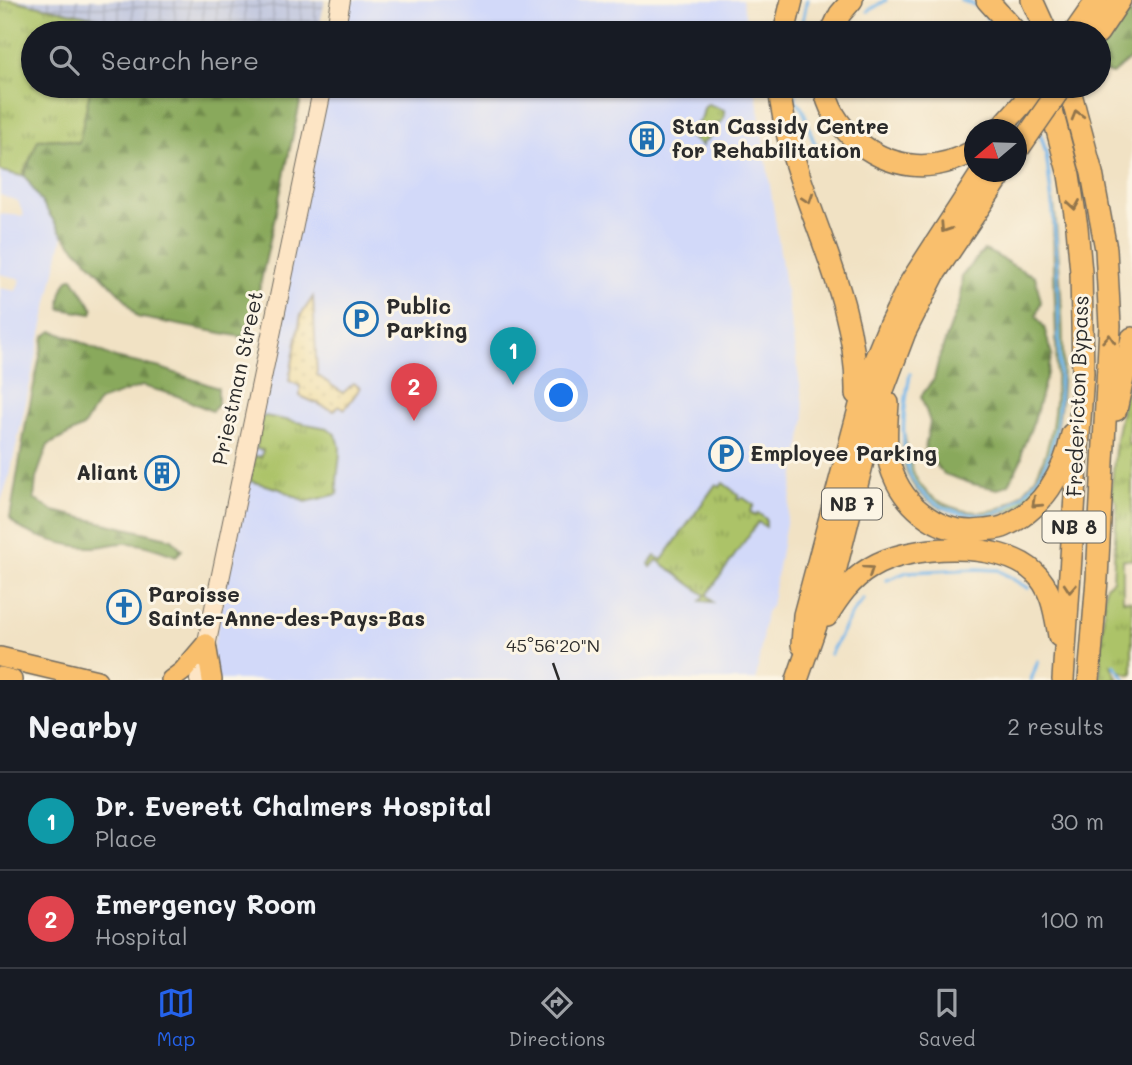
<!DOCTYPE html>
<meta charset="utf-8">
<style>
body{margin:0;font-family:Mali,sans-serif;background:#20242c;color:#f1f3f6}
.compass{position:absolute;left:964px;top:119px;width:63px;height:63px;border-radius:50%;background:#171b24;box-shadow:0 2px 5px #0004;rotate:251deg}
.you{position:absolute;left:562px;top:396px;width:24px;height:24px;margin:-18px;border:5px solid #fff;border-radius:50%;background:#1a73e8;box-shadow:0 0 0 10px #1a73e833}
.badge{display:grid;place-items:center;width:46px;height:46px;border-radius:50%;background:#2563eb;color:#fff;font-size:23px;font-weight:700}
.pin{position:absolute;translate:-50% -58px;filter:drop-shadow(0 2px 4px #0008)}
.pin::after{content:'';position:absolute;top:37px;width:24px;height:21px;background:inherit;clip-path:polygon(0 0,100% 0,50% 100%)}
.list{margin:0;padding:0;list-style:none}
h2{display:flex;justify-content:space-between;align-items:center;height:91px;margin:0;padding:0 28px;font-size:30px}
h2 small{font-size:23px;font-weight:400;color:#9ea1a6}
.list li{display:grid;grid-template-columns:46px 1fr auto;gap:21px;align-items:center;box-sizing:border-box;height:98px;padding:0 28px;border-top:2px solid #363941}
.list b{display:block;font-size:26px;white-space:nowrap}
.list p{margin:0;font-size:23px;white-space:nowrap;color:#9ea1a6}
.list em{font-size:23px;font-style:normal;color:#9ea1a6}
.icon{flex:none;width:38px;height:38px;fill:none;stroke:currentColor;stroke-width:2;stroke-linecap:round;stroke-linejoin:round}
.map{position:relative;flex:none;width:1132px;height:680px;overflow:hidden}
.search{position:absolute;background:#171b24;box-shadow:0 2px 5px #0004;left:21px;right:21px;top:21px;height:77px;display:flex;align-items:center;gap:18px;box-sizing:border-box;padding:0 24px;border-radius:38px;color:#9ea1a6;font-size:26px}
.sheet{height:287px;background:#171b24}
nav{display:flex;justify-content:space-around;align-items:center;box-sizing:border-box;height:98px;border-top:2px solid #363941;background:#171b24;font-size:19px;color:#9ea1a6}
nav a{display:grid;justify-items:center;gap:4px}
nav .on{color:#2563eb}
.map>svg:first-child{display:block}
.built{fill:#d2d9f9}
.industrial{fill:url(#industrial-grid)}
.grass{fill:url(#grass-tufts);stroke:#6c774a;stroke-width:2}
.forest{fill:url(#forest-firs);stroke:#5a6a44;stroke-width:2}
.wetland{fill:url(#wetland-marsh);stroke:#6c774a;stroke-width:2}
.sand{fill:url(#sand-dots);stroke:#8c8264;stroke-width:2}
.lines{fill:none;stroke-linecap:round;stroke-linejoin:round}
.stream{stroke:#74b6e9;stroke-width:3.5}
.secondary-casing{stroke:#706b61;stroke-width:20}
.primary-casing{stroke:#706b61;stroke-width:22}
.highway-casing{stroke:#706b61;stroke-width:24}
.secondary{stroke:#fde5c5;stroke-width:18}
.primary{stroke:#f9bf6d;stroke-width:19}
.highway{stroke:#f9bf6d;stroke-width:21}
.highway-bridge-casing{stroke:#706b61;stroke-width:24;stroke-linecap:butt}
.highway-bridge{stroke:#f9bf6d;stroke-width:21}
.oneway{stroke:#92754c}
.ticks{fill:none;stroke:#2b2b2b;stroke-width:2.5}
.labels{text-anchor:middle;stroke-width:6;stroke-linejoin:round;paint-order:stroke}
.shield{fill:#fcf5e5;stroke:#6a6863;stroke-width:2}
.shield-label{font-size:19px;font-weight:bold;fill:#2b2b2b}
.poi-label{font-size:21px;font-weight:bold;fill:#2b2b2b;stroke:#fcf5e5;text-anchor:start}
.street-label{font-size:21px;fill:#2b2b2b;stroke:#fcf5e5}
.ticks-label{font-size:18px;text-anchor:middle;fill:#2b2b2b;stroke:#fcf5e5;stroke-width:6;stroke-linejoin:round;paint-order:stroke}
</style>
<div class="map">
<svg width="1132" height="680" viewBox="0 0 1132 680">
<defs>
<pattern id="industrial-grid" width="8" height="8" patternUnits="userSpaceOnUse" patternTransform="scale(1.75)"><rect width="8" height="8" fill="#bcc3de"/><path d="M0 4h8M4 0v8" fill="none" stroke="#999fb4"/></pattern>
<pattern id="grass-tufts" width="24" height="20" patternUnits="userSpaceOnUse" patternTransform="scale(1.75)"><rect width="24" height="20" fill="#acc368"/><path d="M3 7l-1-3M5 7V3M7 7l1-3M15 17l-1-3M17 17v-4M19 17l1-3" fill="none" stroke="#8c9f56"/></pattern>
<pattern id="forest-firs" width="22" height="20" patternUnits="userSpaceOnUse" patternTransform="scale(1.75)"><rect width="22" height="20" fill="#89a95c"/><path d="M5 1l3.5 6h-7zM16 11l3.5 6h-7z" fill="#708a4c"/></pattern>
<pattern id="wetland-marsh" width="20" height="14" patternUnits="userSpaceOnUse" patternTransform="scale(1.75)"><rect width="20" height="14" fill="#acc368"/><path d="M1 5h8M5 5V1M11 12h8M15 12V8" fill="none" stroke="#8c9f56"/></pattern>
<pattern id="sand-dots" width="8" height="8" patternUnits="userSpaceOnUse" patternTransform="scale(1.75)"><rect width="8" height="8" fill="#eeda9e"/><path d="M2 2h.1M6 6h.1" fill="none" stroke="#cb8" stroke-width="1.8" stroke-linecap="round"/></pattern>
</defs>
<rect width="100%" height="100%" fill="#fcf5e5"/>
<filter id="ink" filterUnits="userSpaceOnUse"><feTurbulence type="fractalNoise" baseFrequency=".0143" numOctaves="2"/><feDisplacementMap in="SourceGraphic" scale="14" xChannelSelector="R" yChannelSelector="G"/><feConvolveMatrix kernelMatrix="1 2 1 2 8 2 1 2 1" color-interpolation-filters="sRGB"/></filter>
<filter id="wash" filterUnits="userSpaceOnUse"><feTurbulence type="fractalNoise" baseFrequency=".00686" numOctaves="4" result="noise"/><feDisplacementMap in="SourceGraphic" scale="28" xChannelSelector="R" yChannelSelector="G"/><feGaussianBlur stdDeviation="1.57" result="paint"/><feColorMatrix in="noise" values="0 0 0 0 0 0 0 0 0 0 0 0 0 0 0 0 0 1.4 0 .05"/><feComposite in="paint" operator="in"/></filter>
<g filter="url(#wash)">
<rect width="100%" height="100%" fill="#f1e2c4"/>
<g class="built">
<path d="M341,0H742L749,33H335Z"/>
<path d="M0,8L33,33V86H91L24,175L63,235L10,474L0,504V288L16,291L21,279L0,274V214L24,216L18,201L0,195Z"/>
<path d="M323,86H755L805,418L771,606L766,612L756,680H212L209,669Z"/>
</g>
<path class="industrial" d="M11,0H325L318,33H168Z"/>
<g class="grass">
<path d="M0,0H11L169,33H33V86H91L79,143L60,139L39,140L22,176L0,171Z"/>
<path d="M708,104L724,110L725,115L721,123L715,124C715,134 709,139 702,143V146L690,137L692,136V130L702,117L704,108Z"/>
<path d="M1132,358L1128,445L1132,444V560L1123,559V600L1132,601V675L1122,672L1111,665L1118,680H1100L1105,587L1113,580L1117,503L1111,494L1116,439Z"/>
<path d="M265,416L327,428C352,441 332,472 338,494L306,502L280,489L250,481L255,456L261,457L263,450L256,449L262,418Z"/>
<path d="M723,483L739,495L737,499L739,500L742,497L754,505L750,512L756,516L758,513L766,519V527L758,522L707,595L713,602L701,601L705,595L657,560L651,567L649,564L655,556L662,560L716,484L720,487Z"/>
</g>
<g class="forest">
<path d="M1130,12L1132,14V57L1112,74L1101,70L1099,47L1109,40Z"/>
<path d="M91,86H296L302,94L252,322L242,337L137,317L125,299L63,235L24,175L38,140L60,139L79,143Z"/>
<path d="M984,250C1003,257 1015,269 1035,276L1041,302L1036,316L1044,327L1052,355L1034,421L1022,450V458L1009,484L998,489L973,484L944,474L924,453L930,422L921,396L934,379L939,358L960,301L962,276Z"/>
<path d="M70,278H73L93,309L92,314L61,309C59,300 63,284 70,278Z"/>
<path d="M52,331L72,338L115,358L161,368L218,388V405L212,411L175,395L142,386L99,401L83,427L48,445L36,478L34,499L53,511L172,539L182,550L176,556C160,550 140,542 123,543C112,543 101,548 90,547C71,547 19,535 10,518L26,423L44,337Z"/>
</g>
<path class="wetland" d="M1053,200L1055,211C1060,284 1077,421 1038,484C1035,490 1027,500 1022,504C992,526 931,516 912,483C903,468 901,450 904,432C910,468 914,493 952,507C970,514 991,514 1008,504C1067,473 1056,358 1055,301C1054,268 1053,234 1053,200Z"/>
<path class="sand" d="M313,297L317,375L343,393L354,383L360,388L345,409L339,405L334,411L300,396V386L289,381L301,315Z"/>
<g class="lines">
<g class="stream">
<path d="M961,0L975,5L983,11L999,33"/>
<path d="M868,11L886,0"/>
<path d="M800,33L807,0"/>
<path d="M795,86L796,101C811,115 807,140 822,153"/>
<path d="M910,374C904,406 899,442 910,474C922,506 970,523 1000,511C1012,506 1022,498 1030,488C1046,470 1054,443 1057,420C1061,392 1059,363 1059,335C1058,285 1057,235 1050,186C1048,168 1047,150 1040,134"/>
<path d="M887,580L907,572L977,569L998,570L1028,588"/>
<path d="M830,654L851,615L863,599"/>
<path d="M1114,665L1126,680"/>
<path d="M1031,680L1038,661"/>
</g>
</g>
</g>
<g filter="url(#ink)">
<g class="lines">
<g class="secondary-casing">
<g id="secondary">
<path d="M335,33L341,0"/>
<path d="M199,680L323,86"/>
</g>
</g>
<g class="primary-casing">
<g id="primary">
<path d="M206,644L212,680"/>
<path d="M0,657L97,680"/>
<path d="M0,677L12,680"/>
<path d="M171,680L183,671L206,644"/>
</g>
</g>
<g class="highway-casing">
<g id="highway">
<path d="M987,0L1017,33"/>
<path d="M1032,0L1047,33"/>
<path d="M784,33L792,0"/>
<path d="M831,33L840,14L852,0"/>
<path d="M1074,33L1097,0"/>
<path d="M1098,33L1120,0"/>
<path d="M779,86C789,193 858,284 856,394"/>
<path d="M824,86C831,128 870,160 911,165C933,168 955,161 974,151"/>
<path d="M1070,90L1092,173L1106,249L1110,326L1097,579L1089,680"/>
<path d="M1053,115L1069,175L1077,227L1081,272L1083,373L1063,680"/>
<path d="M999,130L1038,86"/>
<path d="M888,403C887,420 885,440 888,457C897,502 937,537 984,530C991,529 999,529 1005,526C1042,510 1065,472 1072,434"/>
<path d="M1116,410L1132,338"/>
<path d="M827,616C838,598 851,579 870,568C908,544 1000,540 1034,572C1052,588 1055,613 1059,636"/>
<path d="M802,645L804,615L867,379L888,328L910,283L982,172"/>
<path d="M797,680L836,568L877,406L905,332L935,273L1003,172"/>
</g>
</g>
<use href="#secondary" class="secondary"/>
<use href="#primary" class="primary"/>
<use href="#highway" class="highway"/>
<g class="highway-bridge-casing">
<path id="highway-bridge" d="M1019,148L1062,86"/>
</g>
<use href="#highway-bridge" class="highway-bridge"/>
</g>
<defs><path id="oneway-chevron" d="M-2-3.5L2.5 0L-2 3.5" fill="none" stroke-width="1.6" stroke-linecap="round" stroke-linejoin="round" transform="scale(1.75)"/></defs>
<g class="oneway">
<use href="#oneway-chevron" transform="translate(1077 115) rotate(-106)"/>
<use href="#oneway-chevron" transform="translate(808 199) rotate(71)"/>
<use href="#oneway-chevron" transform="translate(1074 205) rotate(81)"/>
<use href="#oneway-chevron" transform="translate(945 228) rotate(123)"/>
<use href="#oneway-chevron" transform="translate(1109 339) rotate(-86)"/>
<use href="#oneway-chevron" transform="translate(1036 503) rotate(137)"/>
<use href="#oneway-chevron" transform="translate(869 570) rotate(-34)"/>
<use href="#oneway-chevron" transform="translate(1070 588) rotate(94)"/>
</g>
</g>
<path class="ticks" d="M553,663L559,680"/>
<defs>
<g id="building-ring" transform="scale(1.75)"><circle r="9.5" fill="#fcf5e5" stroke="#1f6fb2" stroke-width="1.5"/><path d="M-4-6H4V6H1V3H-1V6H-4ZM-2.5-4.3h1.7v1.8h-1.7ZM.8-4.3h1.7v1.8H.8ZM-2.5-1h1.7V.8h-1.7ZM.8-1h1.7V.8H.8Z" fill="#1f6fb2"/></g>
<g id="parking-ring" transform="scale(1.75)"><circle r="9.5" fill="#fcf5e5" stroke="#1f6fb2" stroke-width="1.5"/><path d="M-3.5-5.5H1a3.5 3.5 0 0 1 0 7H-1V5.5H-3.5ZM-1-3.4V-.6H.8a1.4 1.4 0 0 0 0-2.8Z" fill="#1f6fb2"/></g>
<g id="church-ring" transform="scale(1.75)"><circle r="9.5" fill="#fcf5e5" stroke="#1f6fb2" stroke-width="1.5"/><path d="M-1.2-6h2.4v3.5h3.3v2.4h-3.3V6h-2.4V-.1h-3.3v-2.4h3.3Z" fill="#1f6fb2"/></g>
</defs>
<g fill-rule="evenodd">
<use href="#building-ring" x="647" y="139"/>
<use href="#parking-ring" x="361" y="319"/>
<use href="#parking-ring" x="726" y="454"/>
<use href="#building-ring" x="162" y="473"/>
<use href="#church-ring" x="124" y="607"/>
</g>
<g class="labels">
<g class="shield">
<rect x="822" y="488.5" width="60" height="31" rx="5"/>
<rect x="1042.5" y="511.5" width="63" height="31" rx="5"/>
</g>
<g class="shield-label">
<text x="852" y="511">NB 7</text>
<text x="1074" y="534">NB 8</text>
</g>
<g class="poi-label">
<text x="672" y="134">Stan Cassidy Centre<tspan x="672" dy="24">for Rehabilitation</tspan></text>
<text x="386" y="314">Public<tspan x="386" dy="24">Parking</tspan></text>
<text x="750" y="461">Employee Parking</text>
<text x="138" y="480" text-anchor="end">Aliant</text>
<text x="148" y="602">Paroisse<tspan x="148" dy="24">Sainte-Anne-des-Pays-Bas</tspan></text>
</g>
<g class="street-label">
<text transform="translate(238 378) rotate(-78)" y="7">Priestman Street</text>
<text transform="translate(1078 396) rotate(-88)" y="7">Fredericton Bypass</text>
</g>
</g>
<g class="ticks-label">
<text x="553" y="652">45°56'20"N</text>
</g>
</svg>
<svg class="compass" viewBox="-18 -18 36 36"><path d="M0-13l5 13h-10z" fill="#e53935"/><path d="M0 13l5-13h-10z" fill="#9ea1a6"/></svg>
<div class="you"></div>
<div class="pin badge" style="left:513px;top:385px;background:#0f9aa8">1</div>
<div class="pin badge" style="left:414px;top:421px;background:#e0444e">2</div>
<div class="search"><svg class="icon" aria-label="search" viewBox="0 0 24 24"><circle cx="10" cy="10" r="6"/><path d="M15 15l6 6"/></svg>Search here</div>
</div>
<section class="sheet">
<h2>Nearby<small>2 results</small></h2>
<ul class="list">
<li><span class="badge" style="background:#0f9aa8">1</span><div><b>Dr. Everett Chalmers Hospital</b><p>Place</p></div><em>30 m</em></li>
<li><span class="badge" style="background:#e0444e">2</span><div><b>Emergency Room</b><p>Hospital</p></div><em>100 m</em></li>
</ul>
</section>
<nav>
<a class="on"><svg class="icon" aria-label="map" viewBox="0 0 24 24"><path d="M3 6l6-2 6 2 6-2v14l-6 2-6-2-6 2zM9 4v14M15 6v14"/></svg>Map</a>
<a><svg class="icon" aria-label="directions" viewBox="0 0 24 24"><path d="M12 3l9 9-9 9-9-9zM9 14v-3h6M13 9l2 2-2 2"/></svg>Directions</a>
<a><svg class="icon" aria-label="saved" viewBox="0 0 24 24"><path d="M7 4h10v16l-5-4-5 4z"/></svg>Saved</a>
</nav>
